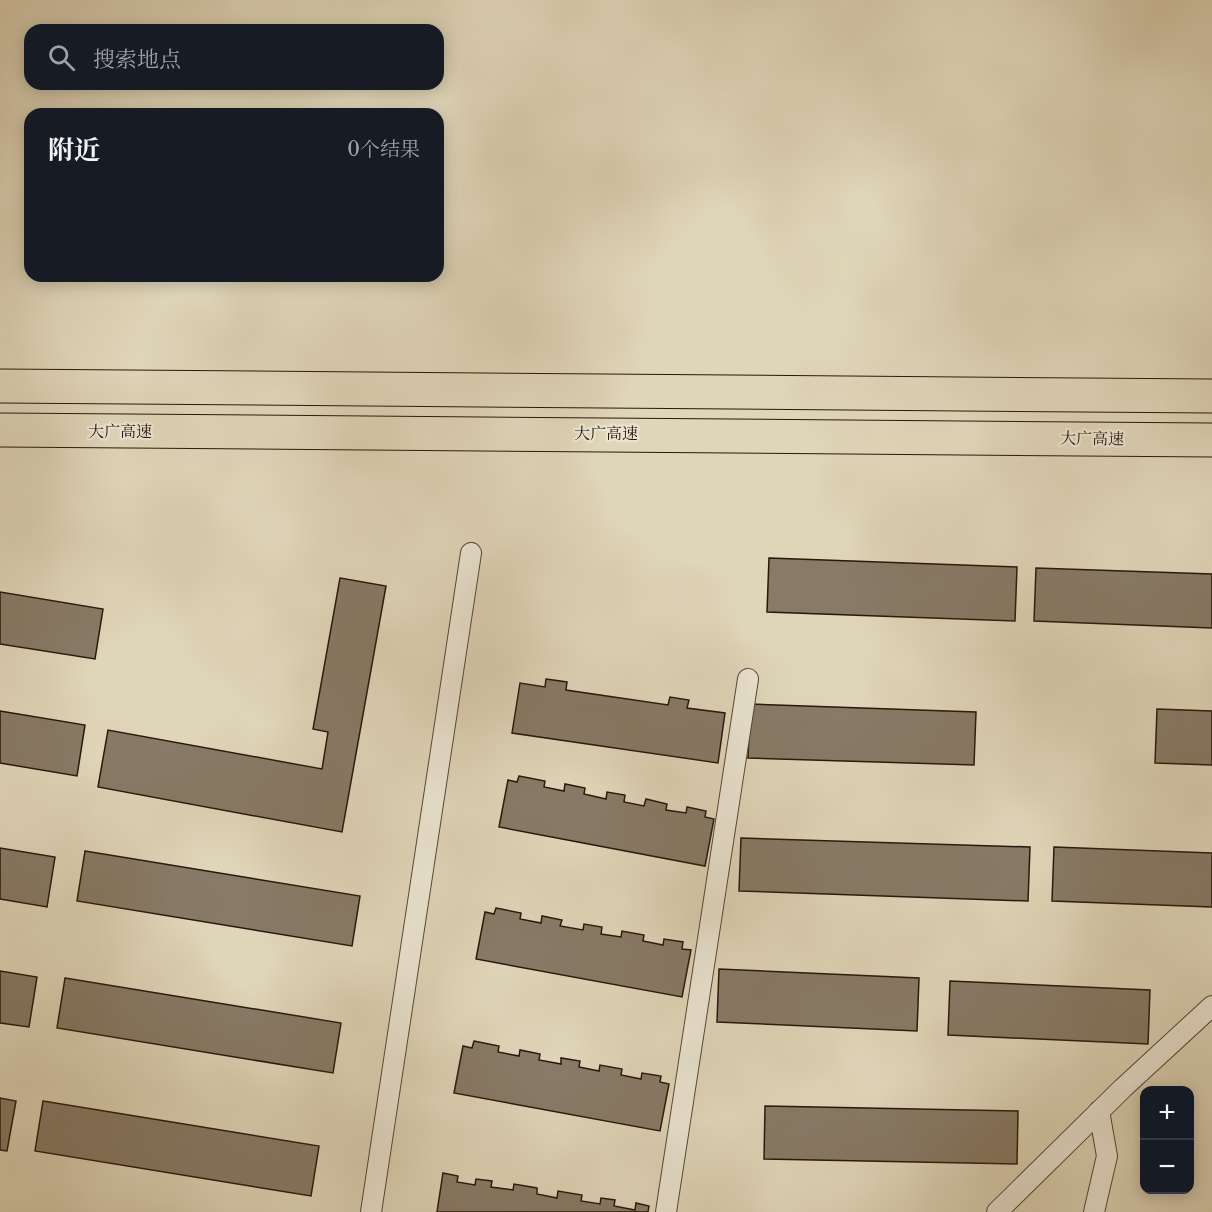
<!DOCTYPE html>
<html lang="zh">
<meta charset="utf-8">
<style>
body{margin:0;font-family:"Libre Caslon Text","Noto Serif SC",serif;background:#242831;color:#f1f3f6}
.controls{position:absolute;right:18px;bottom:18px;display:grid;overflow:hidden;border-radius:12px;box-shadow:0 3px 15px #0003}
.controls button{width:54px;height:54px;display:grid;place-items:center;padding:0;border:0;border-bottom:2px solid #363941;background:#171b24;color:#f1f3f6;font:30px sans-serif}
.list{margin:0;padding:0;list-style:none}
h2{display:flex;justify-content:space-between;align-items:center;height:78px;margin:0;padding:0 24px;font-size:26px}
h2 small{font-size:20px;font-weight:400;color:#9ea1a6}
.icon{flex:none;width:33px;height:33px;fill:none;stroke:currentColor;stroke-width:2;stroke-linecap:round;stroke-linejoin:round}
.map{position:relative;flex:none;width:1212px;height:1212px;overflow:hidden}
.search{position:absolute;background:#171b24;box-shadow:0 3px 15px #0003;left:24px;top:24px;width:420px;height:66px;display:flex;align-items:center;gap:15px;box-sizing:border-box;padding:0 21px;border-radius:18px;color:#9ea1a6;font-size:22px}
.panel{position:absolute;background:#171b24;box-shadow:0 3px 15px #0003;left:24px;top:108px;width:420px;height:174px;border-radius:18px}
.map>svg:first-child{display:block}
.building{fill:#877a66;stroke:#28170d;stroke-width:1.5}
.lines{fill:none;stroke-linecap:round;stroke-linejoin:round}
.street-casing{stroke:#564638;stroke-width:22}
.highway-casing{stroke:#28170d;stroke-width:35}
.street{stroke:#eae4d1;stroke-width:20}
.highway{stroke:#dfd5b8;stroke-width:33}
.labels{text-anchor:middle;stroke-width:4.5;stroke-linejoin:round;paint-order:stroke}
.street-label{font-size:16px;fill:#28170d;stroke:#eae4d1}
</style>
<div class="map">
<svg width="1212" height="1212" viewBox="0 0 1212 1212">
<rect width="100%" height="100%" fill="#dfd5b8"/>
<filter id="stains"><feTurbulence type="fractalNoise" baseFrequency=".00333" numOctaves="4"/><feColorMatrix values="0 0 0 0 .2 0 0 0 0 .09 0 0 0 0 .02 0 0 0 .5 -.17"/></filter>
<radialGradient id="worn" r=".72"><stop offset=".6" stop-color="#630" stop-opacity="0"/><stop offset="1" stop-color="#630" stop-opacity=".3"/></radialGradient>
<g class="building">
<path d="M769,558L1017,567L1015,621L767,612Z"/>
<path d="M1036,568L1212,574V628L1034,621Z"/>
<path d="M340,578L386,586L342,832L98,787L108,730L322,769L328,732L313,729Z"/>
<path d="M0,592L103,609L95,659L0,644Z"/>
<path d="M546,679L567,682L566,690L668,705L670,697L689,700L687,708L725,713L718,763L512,733L520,683L545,687Z"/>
<path d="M750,704L976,712L974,765L748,758Z"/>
<path d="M1157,709L1212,711V765L1155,763Z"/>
<path d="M0,711L85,725L77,776L0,763Z"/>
<path d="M519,776L545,781L544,787L564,791L565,784L585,788L584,794L606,799L607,792L625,795L624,802L644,806L646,799L667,804L666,810L686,813L687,807L706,811L705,817L714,819L705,866L499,827L508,780L517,782Z"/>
<path d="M741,838L1030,847L1028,901L739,891Z"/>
<path d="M1054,847L1212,853V907L1052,901Z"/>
<path d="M0,848L55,857L47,907L0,899Z"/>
<path d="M85,851L360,896L352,946L77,901Z"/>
<path d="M496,908L521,913L520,919L541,923L542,916L562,920L560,926L583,930L584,924L602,927L601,934L621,937L622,931L644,935L643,941L663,945L664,939L683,942L682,949L691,950L682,997L476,959L485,912L494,914Z"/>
<path d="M719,969L919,978L917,1031L717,1022Z"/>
<path d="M0,971L37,977L29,1027L0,1023Z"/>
<path d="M65,978L341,1023L333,1073L57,1028Z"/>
<path d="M950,981L1150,990L1148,1044L948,1035Z"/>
<path d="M474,1041L499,1046L498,1052L519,1056L520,1050L540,1054L539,1060L561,1064V1058L580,1061L579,1067L599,1071L600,1065L622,1069L621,1075L641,1079L642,1073L661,1076L660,1082L669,1084L660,1131L454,1093L463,1046L472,1048Z"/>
<path d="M0,1098L16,1101L7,1151L0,1150Z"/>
<path d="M43,1101L319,1146L311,1196L35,1151Z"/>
<path d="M765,1106L1018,1111L1017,1164L764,1159Z"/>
<path d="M443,1173L458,1176L457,1182L475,1185L476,1179L492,1181L491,1187L513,1190L514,1184L537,1188V1194L557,1198L558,1191L582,1195L581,1201L600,1204L601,1198L615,1200L614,1206L635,1210L636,1203L649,1206L648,1212H437Z"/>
</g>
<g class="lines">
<g class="street-casing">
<g id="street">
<path d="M371,1212L471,553"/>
<path d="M666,1212L748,679"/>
<path d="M997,1212L1123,1088L1212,1006"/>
<path d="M1094,1212L1107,1156L1099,1111"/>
</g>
</g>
<g class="highway-casing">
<g id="highway">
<path d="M0,386L1212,396"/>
<path d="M0,430L1212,440"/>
</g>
</g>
<use href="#street" class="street"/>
<use href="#highway" class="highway"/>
</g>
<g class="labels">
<g class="street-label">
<text x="120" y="437">大广高速</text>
<text x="606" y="439">大广高速</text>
<text transform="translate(1092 438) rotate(1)" y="6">大广高速</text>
</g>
</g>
<rect width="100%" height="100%" filter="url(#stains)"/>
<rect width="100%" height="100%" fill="url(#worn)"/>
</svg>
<div class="controls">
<button>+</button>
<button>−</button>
</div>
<div class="search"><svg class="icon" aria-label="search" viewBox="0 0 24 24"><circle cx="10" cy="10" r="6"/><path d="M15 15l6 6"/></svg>搜索地点</div>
<section class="panel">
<h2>附近<small>0个结果</small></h2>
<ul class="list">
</ul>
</section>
</div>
